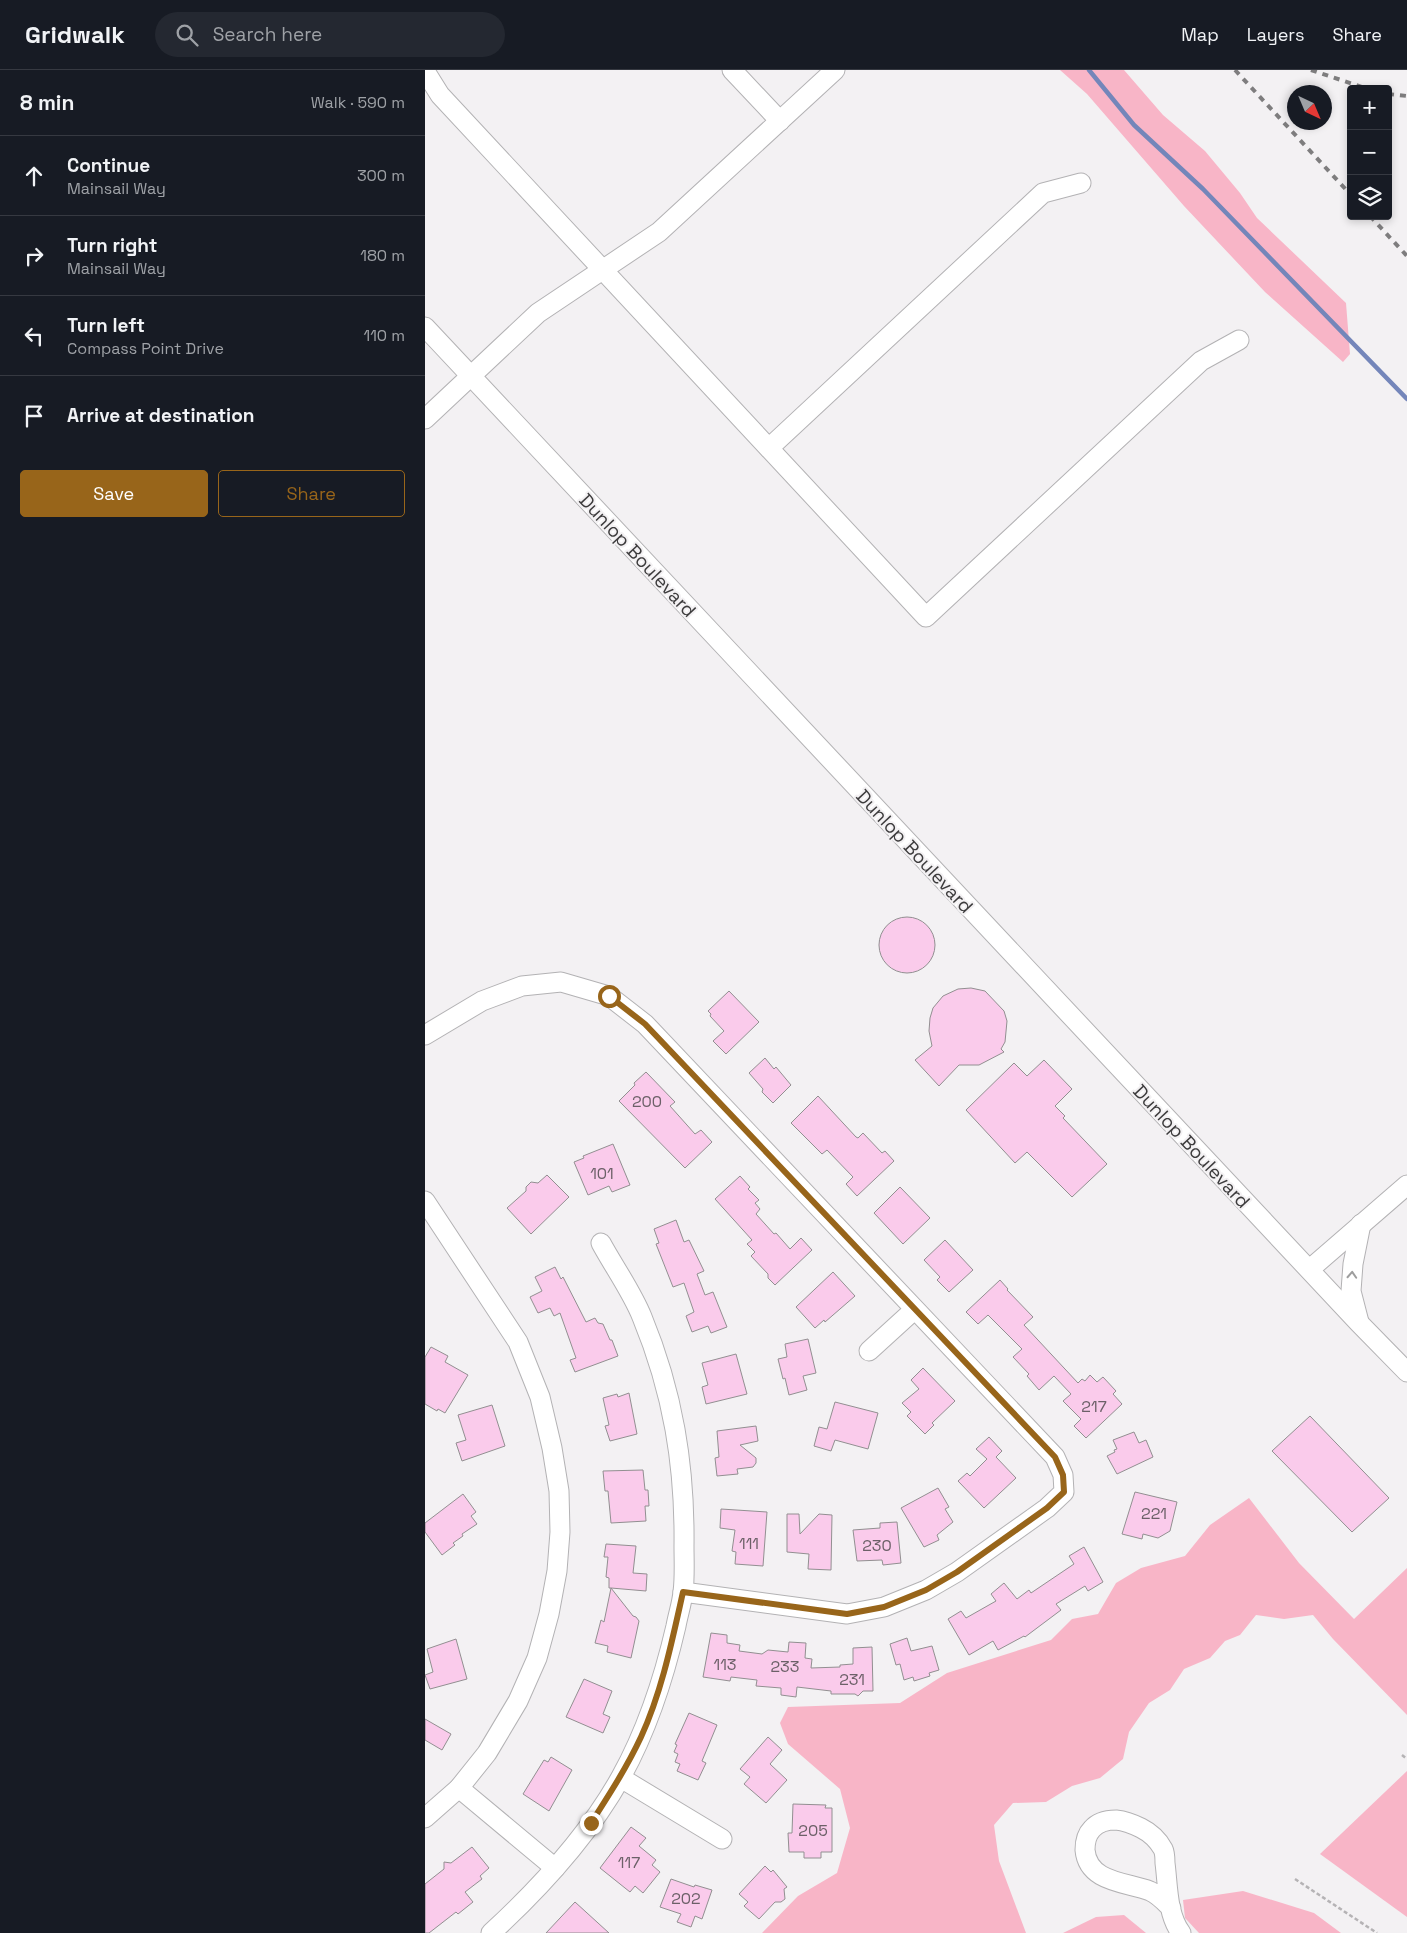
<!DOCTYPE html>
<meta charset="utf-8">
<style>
body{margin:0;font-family:"Space Grotesk",sans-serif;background:#242831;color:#f1f3f6}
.controls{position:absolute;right:15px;top:15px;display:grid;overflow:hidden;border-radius:5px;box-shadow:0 2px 8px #0003}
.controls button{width:45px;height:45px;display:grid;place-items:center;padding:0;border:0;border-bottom:1px solid #363941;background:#171b24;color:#f1f3f6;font:25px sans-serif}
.compass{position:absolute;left:862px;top:15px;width:45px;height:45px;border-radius:50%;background:#171b24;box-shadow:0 2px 8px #0003;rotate:136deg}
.stop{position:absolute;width:15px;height:15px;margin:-11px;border:4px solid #98651a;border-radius:50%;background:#fff}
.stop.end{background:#98651a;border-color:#fff;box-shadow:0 1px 5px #0008}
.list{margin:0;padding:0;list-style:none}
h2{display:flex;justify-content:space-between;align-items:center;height:65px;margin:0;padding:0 20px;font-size:21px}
h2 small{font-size:16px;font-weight:400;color:#9ea1a6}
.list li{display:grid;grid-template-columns:32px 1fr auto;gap:15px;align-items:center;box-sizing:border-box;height:80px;padding:0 20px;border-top:1px solid #363941}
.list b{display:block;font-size:19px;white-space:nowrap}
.list p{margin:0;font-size:16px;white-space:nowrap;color:#9ea1a6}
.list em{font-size:16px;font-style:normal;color:#9ea1a6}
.actions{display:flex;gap:10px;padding:15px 20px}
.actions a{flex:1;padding:11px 0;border:1px solid #98651a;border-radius:5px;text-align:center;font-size:18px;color:#98651a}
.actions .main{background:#98651a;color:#fff}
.icon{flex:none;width:28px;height:28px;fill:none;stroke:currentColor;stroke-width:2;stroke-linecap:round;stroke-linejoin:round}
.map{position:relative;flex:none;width:982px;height:1863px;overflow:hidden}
header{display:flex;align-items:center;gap:30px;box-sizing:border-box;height:70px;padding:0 25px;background:#171b24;border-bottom:1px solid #363941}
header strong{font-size:24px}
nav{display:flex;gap:28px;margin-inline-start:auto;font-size:18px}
.search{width:350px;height:45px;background:#242831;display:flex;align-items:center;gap:12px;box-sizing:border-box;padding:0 18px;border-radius:28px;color:#9ea1a6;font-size:19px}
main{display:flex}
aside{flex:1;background:#171b24}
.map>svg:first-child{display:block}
.green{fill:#f8b5c7}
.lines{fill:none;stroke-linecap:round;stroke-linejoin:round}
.stream{stroke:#7486ba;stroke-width:4.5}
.building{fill:#facbeb;stroke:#928f91}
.minor-casing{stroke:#b3b2b4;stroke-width:21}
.path{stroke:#b5b3b5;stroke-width:2.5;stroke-dasharray:4 2.5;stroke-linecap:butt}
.minor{stroke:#fff;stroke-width:19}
.rail{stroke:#7e7d7e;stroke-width:4;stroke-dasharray:6 6;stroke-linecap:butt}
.oneway{stroke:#9e9e9e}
.route{stroke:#98651a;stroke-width:6}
.labels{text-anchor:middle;stroke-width:4;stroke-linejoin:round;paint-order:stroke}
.number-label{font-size:16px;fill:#6c6068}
.street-label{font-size:19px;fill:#3d3c3d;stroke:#f3f1f3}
</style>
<header>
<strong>Gridwalk</strong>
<div class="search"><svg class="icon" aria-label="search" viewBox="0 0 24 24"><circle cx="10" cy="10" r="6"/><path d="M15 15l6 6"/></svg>Search here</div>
<nav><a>Map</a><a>Layers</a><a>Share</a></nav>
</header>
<main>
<aside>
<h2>8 min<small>Walk · 590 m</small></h2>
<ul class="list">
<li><svg class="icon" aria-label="ahead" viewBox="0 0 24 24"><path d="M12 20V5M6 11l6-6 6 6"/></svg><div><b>Continue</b><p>Mainsail Way</p></div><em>300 m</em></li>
<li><svg class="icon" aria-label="right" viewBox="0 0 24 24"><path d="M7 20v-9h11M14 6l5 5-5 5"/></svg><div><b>Turn right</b><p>Mainsail Way</p></div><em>180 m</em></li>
<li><svg class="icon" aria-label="left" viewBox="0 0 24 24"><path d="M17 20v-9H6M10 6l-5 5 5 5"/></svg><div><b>Turn left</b><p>Compass Point Drive</p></div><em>110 m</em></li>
<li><svg class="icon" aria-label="arrive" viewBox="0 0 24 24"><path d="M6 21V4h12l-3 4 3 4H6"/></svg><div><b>Arrive at destination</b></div></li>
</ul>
<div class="actions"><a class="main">Save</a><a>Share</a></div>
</aside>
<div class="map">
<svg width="982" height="1863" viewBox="0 0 982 1863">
<rect width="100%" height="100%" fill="#f3f1f3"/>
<g class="green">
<path d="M635,0H699L738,45L780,81L815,123L832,148L921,233L925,284L918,292L840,222L759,136L662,24Z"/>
<path d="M824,1428L874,1493L929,1549L982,1498V1645L908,1569L888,1545L859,1549L831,1545L815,1565L800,1571L785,1588L759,1599L745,1620L724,1633L704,1662L698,1689L675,1708L647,1716L621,1732L588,1733L569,1755L574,1791L601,1863H337L373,1826L412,1803L425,1758L415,1719L363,1674L355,1653L363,1637L475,1633L522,1603L626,1570L647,1549L673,1544L691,1513L716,1498L760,1486L785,1455Z"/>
<path d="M982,1701V1847L895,1784Z"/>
<path d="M818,1821L889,1843L916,1863H774L760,1848L758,1830Z"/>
<path d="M699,1845L721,1863H638L671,1847Z"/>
</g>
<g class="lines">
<path class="stream" d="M664,0L709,55L778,119L982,329"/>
</g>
<g class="building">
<circle cx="482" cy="875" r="28"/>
<path d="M546,918L560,921L579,941L582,951L580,972L576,979L579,982L554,995H534L514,1016L490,990L507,976L504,961L505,948L508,938L518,926L533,919Z"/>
<path d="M304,921L334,952L301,984L288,971L299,961L285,946L286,944L283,941Z"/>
<path d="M340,988L349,999L351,997L366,1015L348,1033L337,1022L338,1019L324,1003Z"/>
<path d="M619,990L647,1019L630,1036L640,1046L638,1048L682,1094L647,1127L602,1082L590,1093L541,1040L589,993L602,1006Z"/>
<path d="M221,1002L250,1032L245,1036L270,1064L276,1060L287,1072L260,1098L194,1031L210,1015L209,1013Z"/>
<path d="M393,1026L431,1067L433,1068L438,1063L457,1083L460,1081L469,1091L432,1126L421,1114L428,1107L402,1080L397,1084L366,1053Z"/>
<path d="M188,1074L205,1115L187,1122L184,1116L163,1125L149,1092L159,1088L158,1086Z"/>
<path d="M122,1105L144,1127L106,1164L82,1138L101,1121V1117L106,1112L113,1113Z"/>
<path d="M315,1106L325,1117L323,1119L334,1130L330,1133L335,1139L331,1144L349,1164L351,1163L365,1179L376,1168L387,1180L350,1215L343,1208V1204L326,1186L330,1182L322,1174L327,1170L290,1129Z"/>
<path d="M475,1117L505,1148L478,1174L449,1143Z"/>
<path d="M251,1150L259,1172L264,1170L279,1201L272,1204L280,1225L288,1222L302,1257L286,1263L283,1256L267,1262L261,1246L269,1242L259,1213L248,1217L231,1174L234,1173L229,1159Z"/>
<path d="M520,1170L548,1200L524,1222L512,1210L515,1207L499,1190Z"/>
<path d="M130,1197L136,1209L138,1207L161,1252L170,1248L173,1253L178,1254L185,1270H187L193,1286L150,1302L145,1290L151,1288L135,1243L129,1246L125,1238L113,1243L105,1227L117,1221L110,1207Z"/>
<path d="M408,1202L430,1226L400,1252L399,1250L390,1258L371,1237Z"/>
<path d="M575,1210L583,1219L582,1220L608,1247L599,1255L653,1313L657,1309L660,1311L665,1305L672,1312L678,1307L691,1321L688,1324L697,1334L661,1368L649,1356L656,1349L638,1331L646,1324L629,1306L614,1320L602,1306L604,1304L588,1287L597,1279L563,1245L553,1254L541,1242Z"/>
<path d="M383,1269L391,1303L378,1306L382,1320L364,1325L360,1308L358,1309L353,1289L362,1287L360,1274Z"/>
<path d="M6,1277L23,1286L20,1292L43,1305L20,1343L13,1339L12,1341L0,1334V1287Z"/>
<path d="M311,1284L322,1324L281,1334L277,1317L283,1315L277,1293Z"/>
<path d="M498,1298L530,1331L507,1353L509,1355L500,1364L482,1346L486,1342L477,1333L494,1319L486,1310Z"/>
<path d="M204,1323L212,1364L185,1371L180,1356L184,1355L178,1328L192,1324L193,1327Z"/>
<path d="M410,1332L453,1343L443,1379L410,1370L406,1381L389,1376L394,1357L402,1359Z"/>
<path d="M67,1335L80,1376L37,1391L31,1373L41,1370L33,1345Z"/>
<path d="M885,1346L964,1428L927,1462L847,1381Z"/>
<path d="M331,1356L333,1371L315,1375L331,1388V1393L328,1397L312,1399L313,1404L292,1406L290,1388L294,1387L292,1361Z"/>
<path d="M709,1362L714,1373L721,1370L728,1387L692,1404L682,1386L690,1382L689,1380L692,1379L688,1370Z"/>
<path d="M564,1367L577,1381L571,1387L591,1408L559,1438L533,1411L542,1403L545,1406L562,1389L551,1379Z"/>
<path d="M218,1400L220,1420H223L224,1436H220L221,1451L186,1453L183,1421H180L178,1401Z"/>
<path d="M513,1418L524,1437L520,1439L528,1452L512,1465L514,1470L499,1477L476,1438Z"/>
<path d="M710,1422L752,1432L745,1461L733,1468L718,1464L717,1469L697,1464Z"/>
<path d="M38,1424L51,1442L46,1446L52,1454L37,1464L38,1466L28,1473L30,1475L17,1485L0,1462V1453Z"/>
<path d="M296,1439L342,1442L338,1496L310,1494L311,1482L307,1481L310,1460L295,1458Z"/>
<path d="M362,1444H374L375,1464L394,1444L407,1445L406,1500L383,1499L384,1484L362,1482Z"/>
<path d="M472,1452L476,1493L458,1495L457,1490L432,1491L428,1460L455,1458V1453Z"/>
<path d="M181,1474L211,1476L208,1503L222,1504L221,1521L186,1518L208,1546L211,1547L214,1551L206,1588L182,1582L183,1576L170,1573L176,1550L179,1552L186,1518H184V1508L181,1507L183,1487H179Z"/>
<path d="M659,1477L678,1512L663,1521L660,1516L631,1534L636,1540L600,1567L599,1566L573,1580L568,1571L544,1585L523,1549L536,1541L541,1548L571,1531L566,1524L579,1513L592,1529L604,1520L606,1523L649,1494L644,1486Z"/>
<path d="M286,1563L302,1565V1573L315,1575L314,1581L337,1584L343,1580L363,1582L364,1572L381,1573L380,1588L387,1589L386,1598L415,1597V1595L428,1594V1578L447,1577L448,1621H438L433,1626L430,1624H406V1621L372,1617L371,1627L356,1625V1618L331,1616L332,1610L306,1607L305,1611L278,1607Z"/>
<path d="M482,1568L486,1581L507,1576L514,1600L504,1603L505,1606L489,1611L488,1607L479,1610L475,1594L471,1595L465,1574Z"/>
<path d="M31,1569L42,1609L5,1619L0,1605L8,1602L2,1579Z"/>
<path d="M159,1609L187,1621L178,1644L185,1647L178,1663L141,1647Z"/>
<path d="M264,1643L292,1655L277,1691L281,1693L273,1710L252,1701L255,1694L250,1692L253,1684L249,1682L252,1675L250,1674Z"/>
<path d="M0,1649L26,1664L17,1680L0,1670Z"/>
<path d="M343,1667L357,1680L345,1694L362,1710L341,1733L319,1714L325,1707L315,1699Z"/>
<path d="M126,1687L147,1700L124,1741L98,1724L119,1690L123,1692Z"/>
<path d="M368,1734L401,1735L400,1738H407V1782H396V1788H379V1782H364L363,1763H367Z"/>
<path d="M206,1757L221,1768L214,1776L231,1790L227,1795L235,1802L218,1823L210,1816L205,1822L175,1798Z"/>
<path d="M47,1777L64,1798L55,1806L57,1809L40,1822L48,1832L33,1844L31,1842L4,1863H0V1814L19,1799V1792L26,1793Z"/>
<path d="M340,1796L346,1802L348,1800L362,1817L359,1819L360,1829L356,1832H350L334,1849L319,1836L323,1832L314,1824Z"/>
<path d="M246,1809L269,1817L270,1815L287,1820L277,1849L270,1846L266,1857L252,1852L256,1844L235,1837Z"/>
<path d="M150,1832L184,1863H121Z"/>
</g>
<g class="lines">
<g class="minor-casing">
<g id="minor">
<path d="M307,0L355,51"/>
<path d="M0,1L15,25L501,547L776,291L814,270"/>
<path d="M0,257L934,1253L982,1302"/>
<path d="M0,349L113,243L234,162L410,0"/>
<path d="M344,378L618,123L656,113"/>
<path d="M0,965L57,931L97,916L136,912L184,926L220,954L630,1387L638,1405L639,1422L622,1438L532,1502L501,1520L459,1537L422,1544L258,1522"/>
<path d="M0,1131L93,1272L115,1327L127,1378L134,1421L135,1462L132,1501L124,1544L112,1588L93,1631L62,1683L34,1718L0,1748"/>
<path d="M885,1199L982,1115"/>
<path d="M934,1252L926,1221L928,1194L936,1154"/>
<path d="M444,1281L489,1240"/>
<path d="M196,1708L297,1769"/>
<path d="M34,1718L130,1798"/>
<path d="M746,1838C740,1832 734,1825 725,1821C702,1812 663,1813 660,1780C660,1773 662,1764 667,1759C673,1752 682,1750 691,1750C700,1751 708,1754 716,1758C724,1762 733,1770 738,1779C740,1783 740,1789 740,1793C743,1816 742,1844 756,1863"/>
<path d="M66,1863C115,1818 163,1766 196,1707C222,1660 239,1608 251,1556C253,1545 257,1533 258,1522C260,1507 259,1491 259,1476C260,1395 248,1322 217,1247C207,1222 189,1197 176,1173"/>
</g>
</g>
<g class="path">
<path d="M977,1685L982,1689"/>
<path d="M870,1809L952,1863"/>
</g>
<use href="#minor" class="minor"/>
<g class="rail">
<path d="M810,0L926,125"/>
<path d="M886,0L943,19"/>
<path d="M963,24L982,26"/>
<path d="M945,146L982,186"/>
</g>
</g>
<defs><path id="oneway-chevron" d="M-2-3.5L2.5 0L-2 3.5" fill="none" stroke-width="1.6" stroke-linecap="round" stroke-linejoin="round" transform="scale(1.25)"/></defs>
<use class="oneway" href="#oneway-chevron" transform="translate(927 1205) rotate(-87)"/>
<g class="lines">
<path class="route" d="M166,1753C184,1725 202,1697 216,1667C237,1621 247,1571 258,1522L422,1544L459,1537L501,1520L532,1502L622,1438L639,1422L638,1405L630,1387L220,954L184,926"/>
</g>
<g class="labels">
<g class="number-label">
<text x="222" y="1037">200</text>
<text x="177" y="1109">101</text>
<text x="669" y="1342">217</text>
<text x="729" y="1449">221</text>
<text x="324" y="1479">111</text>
<text x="452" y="1481">230</text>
<text x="300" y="1600">113</text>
<text x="360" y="1602">233</text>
<text x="427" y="1615">231</text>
<text x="388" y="1766">205</text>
<text x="204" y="1798">117</text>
<text x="261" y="1834">202</text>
</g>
<g class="street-label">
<text transform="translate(213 485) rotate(47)" y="7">Dunlop Boulevard</text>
<text transform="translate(490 781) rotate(47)" y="7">Dunlop Boulevard</text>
<text transform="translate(767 1076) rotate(47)" y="7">Dunlop Boulevard</text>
</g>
</g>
</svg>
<div class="controls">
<button>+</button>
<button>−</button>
<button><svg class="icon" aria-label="layers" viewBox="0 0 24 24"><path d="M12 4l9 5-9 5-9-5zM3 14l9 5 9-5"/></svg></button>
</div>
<svg class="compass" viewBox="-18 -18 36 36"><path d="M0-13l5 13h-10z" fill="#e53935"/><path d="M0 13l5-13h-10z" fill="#9ea1a6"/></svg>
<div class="stop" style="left:184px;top:926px"></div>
<div class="stop end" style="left:166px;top:1753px"></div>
</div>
</main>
